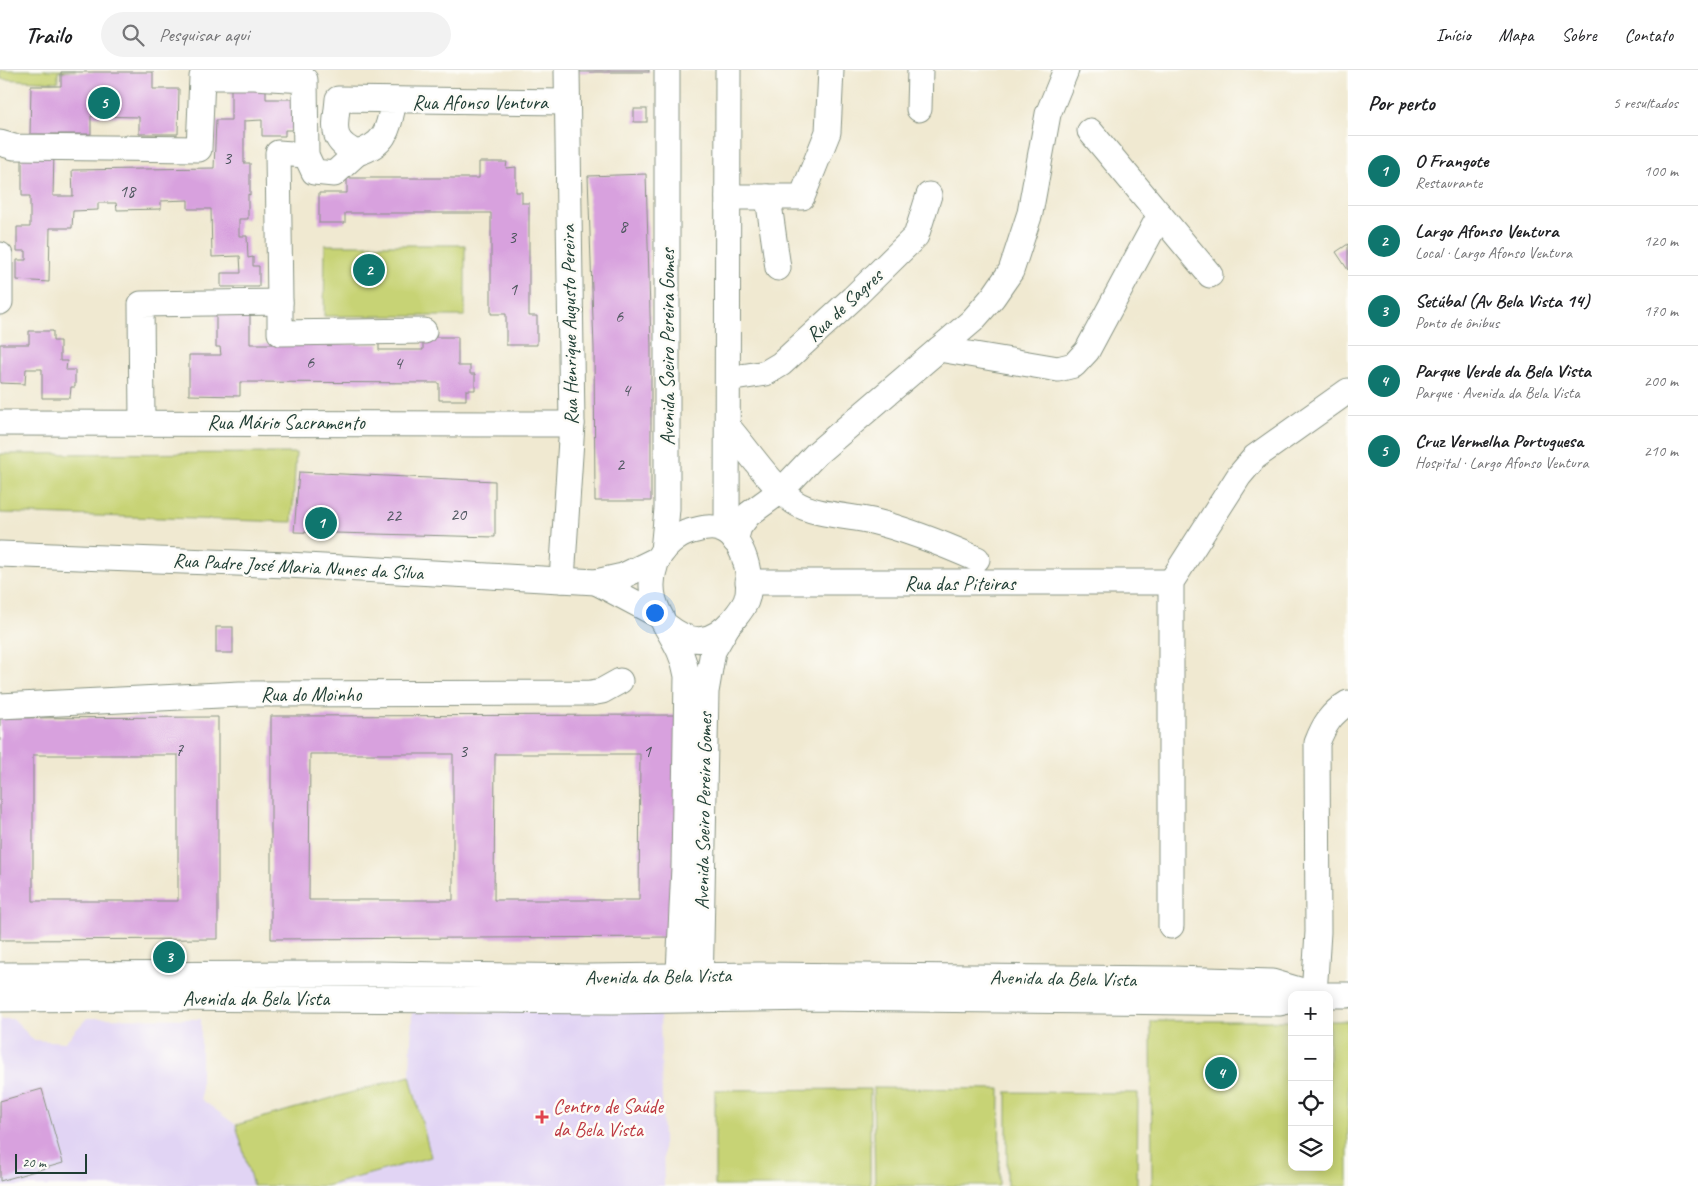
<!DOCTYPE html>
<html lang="pt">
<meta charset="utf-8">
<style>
body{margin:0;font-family:Caveat,sans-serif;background:#f2f2f2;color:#202124}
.controls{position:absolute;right:15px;bottom:15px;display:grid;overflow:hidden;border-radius:10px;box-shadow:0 2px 12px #0003}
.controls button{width:45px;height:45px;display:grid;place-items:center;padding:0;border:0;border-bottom:1px solid #e0e0e0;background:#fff;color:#202124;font:25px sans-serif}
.scale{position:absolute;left:15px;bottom:12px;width:72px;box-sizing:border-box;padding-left:5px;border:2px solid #1f3d34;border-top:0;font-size:14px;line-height:18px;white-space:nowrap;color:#1f3d34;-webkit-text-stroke:4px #fdfcf7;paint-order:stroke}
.you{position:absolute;left:654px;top:542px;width:18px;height:18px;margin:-12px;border:4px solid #fff;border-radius:50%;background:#1a73e8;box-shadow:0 0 0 8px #1a73e833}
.badge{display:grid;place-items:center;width:32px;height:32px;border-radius:50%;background:#0f766e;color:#fff;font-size:16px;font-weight:700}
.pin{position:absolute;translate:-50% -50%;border:2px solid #fff;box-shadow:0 1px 5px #0006}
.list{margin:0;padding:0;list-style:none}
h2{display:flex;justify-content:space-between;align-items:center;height:65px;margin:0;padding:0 20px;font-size:21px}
h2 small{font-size:16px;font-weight:400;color:#757577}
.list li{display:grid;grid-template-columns:32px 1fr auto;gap:15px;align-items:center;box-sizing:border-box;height:70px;padding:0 20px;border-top:1px solid #e0e0e0}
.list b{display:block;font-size:19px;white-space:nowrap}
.list p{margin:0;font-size:16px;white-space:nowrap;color:#757577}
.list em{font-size:16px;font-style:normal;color:#757577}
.icon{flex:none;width:28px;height:28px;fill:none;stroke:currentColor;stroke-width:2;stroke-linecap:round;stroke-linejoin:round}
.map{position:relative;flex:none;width:1348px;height:1116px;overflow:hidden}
header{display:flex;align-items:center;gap:30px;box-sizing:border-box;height:70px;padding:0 25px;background:#fff;border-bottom:1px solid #e0e0e0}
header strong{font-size:24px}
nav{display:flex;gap:28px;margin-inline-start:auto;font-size:18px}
.search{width:350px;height:45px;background:#f2f2f2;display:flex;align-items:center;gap:12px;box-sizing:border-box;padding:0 18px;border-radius:28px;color:#757577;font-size:19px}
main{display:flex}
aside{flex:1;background:#fff}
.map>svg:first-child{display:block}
.built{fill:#e1d4f4}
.green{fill:#c7d375;stroke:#738854}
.building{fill:#d8a1de;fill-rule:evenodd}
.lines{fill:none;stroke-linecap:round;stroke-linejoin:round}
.minor-casing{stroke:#889382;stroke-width:27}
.minor{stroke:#fff;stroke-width:25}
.health-dot{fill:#e0444e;stroke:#fdfcf7;stroke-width:2}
.labels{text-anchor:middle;stroke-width:5;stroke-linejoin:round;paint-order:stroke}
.number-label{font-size:18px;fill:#4d565e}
.street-label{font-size:20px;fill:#1f3d34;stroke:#fdfcf7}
.health-label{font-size:20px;fill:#be3a42;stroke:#fdfcf7;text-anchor:start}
</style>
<header>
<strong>Trailo</strong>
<div class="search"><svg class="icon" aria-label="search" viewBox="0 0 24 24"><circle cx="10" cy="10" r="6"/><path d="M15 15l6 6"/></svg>Pesquisar aqui</div>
<nav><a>Início</a><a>Mapa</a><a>Sobre</a><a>Contato</a></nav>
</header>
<main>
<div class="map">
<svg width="1348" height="1116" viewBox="0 0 1348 1116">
<rect width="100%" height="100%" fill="#fdfcf7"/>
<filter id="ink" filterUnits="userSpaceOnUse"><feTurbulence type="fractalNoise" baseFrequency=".02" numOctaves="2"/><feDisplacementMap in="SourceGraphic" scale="10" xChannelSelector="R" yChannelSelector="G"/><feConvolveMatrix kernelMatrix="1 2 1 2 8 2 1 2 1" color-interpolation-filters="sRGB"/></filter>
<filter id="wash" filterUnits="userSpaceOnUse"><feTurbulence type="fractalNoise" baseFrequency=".0096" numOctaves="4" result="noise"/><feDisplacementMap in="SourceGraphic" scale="20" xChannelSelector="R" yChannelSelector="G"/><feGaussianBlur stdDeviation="1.12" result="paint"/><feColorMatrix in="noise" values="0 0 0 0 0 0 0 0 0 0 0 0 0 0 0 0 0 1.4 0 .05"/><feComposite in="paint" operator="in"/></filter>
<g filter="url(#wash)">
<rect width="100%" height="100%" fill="#f0e9d1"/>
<path class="built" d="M660,941L664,1116H0V949H14L33,970L65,972L87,948L201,949V1029L236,1055L410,1006L412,942Z"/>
<g class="green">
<path d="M0,0H76L58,2V12L1,9Z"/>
<path d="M325,175H465V246H324Z"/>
<path d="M296,383L292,452L0,443V384Z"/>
<path d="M1151,951H1292V1097H1329V951H1348V1116H1152Z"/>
<path d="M410,1006L431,1087L326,1116H253L236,1055Z"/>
<path d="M873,1018L1000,1019L999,1116H875Z"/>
<path d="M870,1019V1116H715V1020Z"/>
<path d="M1007,1022L1138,1023L1137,1116H1007Z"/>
</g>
<g id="blocks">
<g class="building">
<rect x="578" y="0" width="71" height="2"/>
<path d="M61,2H153V19H179L178,64H139V47L91,46V64H30L31,16H61Z"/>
<path d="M231,15H266V29H295V60H285V66H262V50L244,51V93H250V125L248,124V149H239V166H247L248,188L253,187V196H259V217H221V203H241L240,186L212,187L211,139H188V130L161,131V139L117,140L116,133H98V140L73,141L72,158H50L49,212L17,210V190H26V181H17V157H30V126H22V83H54L53,126H73L72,100L214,98L216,50H231Z"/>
<rect x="634" y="39" width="13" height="13"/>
<path d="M479,92H507L506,98L516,97V122H522V133H529V246H537V275H506V244H491V143H345V153H319V123H347V108H479Z"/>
<path d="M646,104L651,277V431H595L594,278L588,106Z"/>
<path d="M1348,174V200L1336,182Z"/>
<path d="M216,242H250V274H379V280H423V267H458V296H470V304H475V320H466V330H439V313L240,312V326L189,325V285H221L220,277H216Z"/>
<path d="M29,261H53V271H60V291H67L66,300H75V317H71L70,328H42V299H26L25,314L0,313V274H29Z"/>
<path d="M299,402L495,411V467L294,462Z"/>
<rect x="216" y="557" width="17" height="26"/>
<path d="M679,645L680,867L271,869V646ZM310,684H453V830H309ZM495,684H640L639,830H494Z"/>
<path d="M218,647V869L0,870V648ZM33,685H178V831H33Z"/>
<path d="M42,1019L63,1093L0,1111V1031Z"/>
</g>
</g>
</g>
<g filter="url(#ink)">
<use href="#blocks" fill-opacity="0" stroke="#889382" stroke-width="1"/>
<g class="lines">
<g class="minor-casing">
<g id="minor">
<path d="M394,31C388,59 387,74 357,83C328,70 336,56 338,29L566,32"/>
<path d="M919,39L920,0"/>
<path d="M1090,61L1210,205"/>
<path d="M0,73L14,77L199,79L202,7H254L305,10L306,85L314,102L334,104L357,83"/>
<path d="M728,127H802L828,62L831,0"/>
<path d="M768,127L778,198"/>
<path d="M0,185V232"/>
<path d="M280,232L278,83L306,85"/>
<path d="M939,279L1058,299L1074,295L1087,281L1160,145"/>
<path d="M728,309L766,303L781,294L853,228L916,166L929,125"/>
<path d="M142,352L141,234L280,232V263L424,261"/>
<path d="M0,353L572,354"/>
<path d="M728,357C748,380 770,414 794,432C812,445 850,446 872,451C909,460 943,474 977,489"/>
<path d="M727,462L728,0"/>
<path d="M735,471L739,457L749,444L782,420L816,384L972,251L993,227L1011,201L1030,143L1048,44L1066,0"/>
<path d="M663,481L667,439V0"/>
<path d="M0,484L287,495L596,512L623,506L658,489"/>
<path d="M562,510L572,354L567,0"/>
<path d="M596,512L660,546"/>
<path d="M748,512H1171"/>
<path d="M667,556C692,576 712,574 733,550C737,545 743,538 746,531C754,509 744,466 719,459C710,456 701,459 692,461C678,464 661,479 656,493C639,542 680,559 687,606L684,797L678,923"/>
<path d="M0,636L240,624L591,623L602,621L620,611"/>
<path d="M1171,856V512L1239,406L1255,387L1348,321"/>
<path d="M0,905L378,904L589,907L760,905L1174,909L1272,912L1316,925"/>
<path d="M700,922L706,622L713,581L727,557"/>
<path d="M1314,925L1318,862L1317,673C1324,655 1331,643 1348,633"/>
<path d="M1329,925H1348"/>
<path d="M0,929L148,928L613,931L815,928L1279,933L1292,930"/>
</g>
</g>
<use href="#minor" class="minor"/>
</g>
</g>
<path class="health-dot" d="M539.5 1039.5h5v5h5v5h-5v5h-5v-5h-5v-5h5z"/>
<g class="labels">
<g class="number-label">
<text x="227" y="94">3</text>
<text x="127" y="127">18</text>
<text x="623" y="162">8</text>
<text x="512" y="173">3</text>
<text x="513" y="225">1</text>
<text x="619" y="252">6</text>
<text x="310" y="298">6</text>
<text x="398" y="299">4</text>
<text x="626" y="326">4</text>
<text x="620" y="400">2</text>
<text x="458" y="450">20</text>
<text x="393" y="451">22</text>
<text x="179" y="686">7</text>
<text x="463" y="687">3</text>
<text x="647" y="687">1</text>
</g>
<g class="street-label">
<text x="480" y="39">Rua Afonso Ventura</text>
<text transform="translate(844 235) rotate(-43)" y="7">Rua de Sagres</text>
<text transform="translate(569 255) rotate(-91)" y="7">Rua Henrique Augusto Pereira</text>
<text transform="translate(667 277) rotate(-90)" y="7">Avenida Soeiro Pereira Gomes</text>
<text x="286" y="359">Rua Mário Sacramento</text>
<text transform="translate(298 496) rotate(3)" y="7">Rua Padre José Maria Nunes da Silva</text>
<text x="960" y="520">Rua das Piteiras</text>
<text x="311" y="631">Rua do Moinho</text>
<text transform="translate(703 741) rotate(-89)" y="7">Avenida Soeiro Pereira Gomes</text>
<text transform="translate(658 906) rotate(-1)" y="7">Avenida da Bela Vista</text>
<text transform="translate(1063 908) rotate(1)" y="7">Avenida da Bela Vista</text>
<text x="256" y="935">Avenida da Bela Vista</text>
</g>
<g class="health-label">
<text x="553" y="1043">Centro de Saúde<tspan x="553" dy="23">da Bela Vista</tspan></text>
</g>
</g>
</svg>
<div class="controls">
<button>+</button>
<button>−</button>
<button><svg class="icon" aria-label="locate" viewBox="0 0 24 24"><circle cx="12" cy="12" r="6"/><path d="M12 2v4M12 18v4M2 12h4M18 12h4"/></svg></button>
<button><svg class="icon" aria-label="layers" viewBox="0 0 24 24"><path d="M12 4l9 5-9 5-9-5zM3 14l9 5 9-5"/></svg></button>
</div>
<div class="scale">20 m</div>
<div class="you"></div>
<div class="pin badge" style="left:321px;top:453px">1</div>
<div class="pin badge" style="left:369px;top:200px">2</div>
<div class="pin badge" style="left:169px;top:887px">3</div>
<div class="pin badge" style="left:1221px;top:1003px">4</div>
<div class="pin badge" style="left:104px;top:33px">5</div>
</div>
<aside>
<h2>Por perto<small>5 resultados</small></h2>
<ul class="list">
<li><span class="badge">1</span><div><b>O Frangote</b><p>Restaurante</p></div><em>100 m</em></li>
<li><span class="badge">2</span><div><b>Largo Afonso Ventura</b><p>Local · Largo Afonso Ventura</p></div><em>120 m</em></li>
<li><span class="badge">3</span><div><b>Setúbal (Av Bela Vista 14)</b><p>Ponto de ônibus</p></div><em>170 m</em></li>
<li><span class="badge">4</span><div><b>Parque Verde da Bela Vista</b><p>Parque · Avenida da Bela Vista</p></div><em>200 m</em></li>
<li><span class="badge">5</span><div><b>Cruz Vermelha Portuguesa</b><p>Hospital · Largo Afonso Ventura</p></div><em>210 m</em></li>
</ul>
</aside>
</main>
